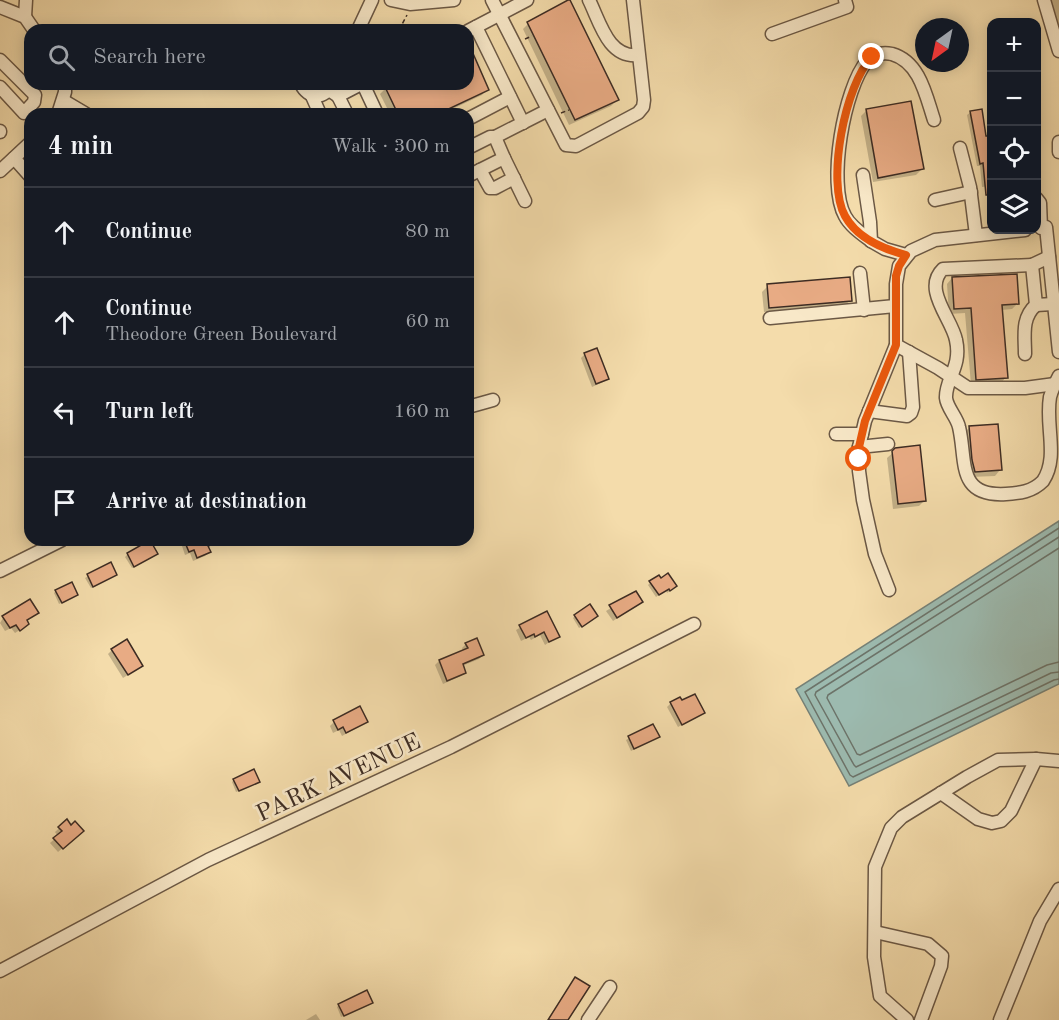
<!DOCTYPE html>
<meta charset="utf-8">
<style>
body{margin:0;font-family:"Old Standard TT",serif;background:#242831;color:#f1f3f6}
.controls{position:absolute;right:18px;top:18px;display:grid;overflow:hidden;border-radius:12px;box-shadow:0 3px 15px #0003}
.controls button{width:54px;height:54px;display:grid;place-items:center;padding:0;border:0;border-bottom:2px solid #363941;background:#171b24;color:#f1f3f6;font:30px sans-serif}
.compass{position:absolute;left:915px;top:18px;width:54px;height:54px;border-radius:50%;background:#171b24;box-shadow:0 3px 15px #0003;rotate:213deg}
.stop{position:absolute;width:18px;height:18px;margin:-14px;border:4px solid #ea580c;border-radius:50%;background:#fff}
.stop.end{background:#ea580c;border-color:#fff;box-shadow:0 2px 6px #0008}
.list{margin:0;padding:0;list-style:none}
h2{display:flex;justify-content:space-between;align-items:center;height:78px;margin:0;padding:0 24px;font-size:26px}
h2 small{font-size:20px;font-weight:400;color:#9ea1a6}
.list li{display:grid;grid-template-columns:39px 1fr auto;gap:18px;align-items:center;box-sizing:border-box;height:90px;padding:0 24px;border-top:2px solid #363941}
.list b{display:block;font-size:22px;white-space:nowrap}
.list p{margin:0;font-size:20px;white-space:nowrap;color:#9ea1a6}
.list em{font-size:20px;font-style:normal;color:#9ea1a6}
.icon{flex:none;width:33px;height:33px;fill:none;stroke:currentColor;stroke-width:2;stroke-linecap:round;stroke-linejoin:round}
.map{position:relative;flex:none;width:1059px;height:1020px;overflow:hidden}
.search{position:absolute;background:#171b24;box-shadow:0 3px 15px #0003;left:24px;top:24px;width:450px;height:66px;display:flex;align-items:center;gap:15px;box-sizing:border-box;padding:0 21px;border-radius:18px;color:#9ea1a6;font-size:22px}
.panel{position:absolute;background:#171b24;box-shadow:0 3px 15px #0003;left:24px;top:108px;width:450px;height:438px;border-radius:18px}
.map>svg:first-child{display:block}
.water{fill:#9cbaaf;stroke:#768177;stroke-width:1.5}
.shadow{fill:#0003}
.lines{fill:none;stroke-linecap:round;stroke-linejoin:round}
.shore{stroke:#6c7369;stroke-width:1.5}
.building{fill:#e8ab84;stroke:#3d2c23;stroke-width:1.5}
.minor-casing{stroke:#6b5845;stroke-width:15}
.path{stroke:#3d2c23;stroke-width:1.5;stroke-dasharray:4.5 3;stroke-linecap:butt}
.minor{stroke:#f8e8c8;stroke-width:12}
.route{stroke:#ea580c;stroke-width:8}
.labels{text-anchor:middle;stroke-width:5;stroke-linejoin:round;paint-order:stroke}
.street-label{font-size:24px;fill:#3d2c23;stroke:#f8e8c8}
</style>
<div class="map">
<svg width="1059" height="1020" viewBox="0 0 1059 1020">
<rect width="100%" height="100%" fill="#f4dcab"/>
<filter id="stains"><feTurbulence type="fractalNoise" baseFrequency=".00333" numOctaves="4"/><feColorMatrix values="0 0 0 0 .2 0 0 0 0 .09 0 0 0 0 .02 0 0 0 .5 -.17"/></filter>
<radialGradient id="worn" r=".72"><stop offset=".6" stop-color="#630" stop-opacity="0"/><stop offset="1" stop-color="#630" stop-opacity=".3"/></radialGradient>
<path class="water" d="M1059,521V684L849,786L796,689Z"/>
<g class="shadow">
<path d="M1044,0H1059V44Z"/>
<path d="M528,24L617,100L611,106L569,125L523,29Z"/>
<path d="M468,50L487,89L482,95L442,114H390L380,94L386,88L395,84H468Z"/>
<path d="M910,103L922,169L916,175L873,182L861,116L866,111Z"/>
<path d="M971,112L992,186L982,187L980,166H977L967,115Z"/>
<path d="M952,278L1018,303L1012,309L1001,310L1006,377L1001,383L971,385L965,313L949,314L947,284Z"/>
<path d="M768,286L850,300L845,306L764,312L762,292Z"/>
<path d="M585,354L607,378L603,382L592,387L581,358Z"/>
<path d="M970,427L1000,470L995,476L970,477L964,433Z"/>
<path d="M896,450L925,500L919,506L893,509L887,458Z"/>
<path d="M191,540H217L218,541L207,548L209,552L205,556L193,561L190,553L185,555L182,546Z"/>
<path d="M128,554L154,556L132,568L125,557Z"/>
<path d="M110,564L113,577L91,588L85,578Z"/>
<path d="M650,583L673,589L667,593L666,590L656,597L648,585Z"/>
<path d="M56,591L77,595L59,604L54,593Z"/>
<path d="M635,593L637,605L613,621L606,611Z"/>
<path d="M37,613L25,621L23,628L15,633L11,628L5,631L0,623L3,618Z"/>
<path d="M546,613L558,636L545,645L540,635L531,640L529,637L521,641L516,630Z"/>
<path d="M575,616L594,619L579,628L573,618Z"/>
<path d="M466,644L483,655L479,659L462,666L465,672L461,676L443,684L435,665L439,661L463,651L462,648Z"/>
<path d="M112,650L137,669L123,678L108,654Z"/>
<path d="M671,703L703,713L678,727L667,707Z"/>
<path d="M359,708L366,721L362,725L342,736L339,730L333,733L330,726L334,722Z"/>
<path d="M653,726L658,737L631,751L626,740Z"/>
<path d="M234,780L255,784L236,792L232,782Z"/>
<path d="M66,822L78,835L58,852L50,843L58,836L55,832Z"/>
<path d="M571,984L567,1020H547Z"/>
<path d="M339,1005H369L341,1017L337,1007Z"/>
<path d="M316,1014L320,1020H306Z"/>
</g>
<g class="lines">
<g class="shore">
<path d="M1059,528L805,692L850,775L853,777L1054,680L1059,679"/>
<path d="M1059,537L816,692L815,695L854,765L856,767L1051,673L1059,672"/>
<path d="M1059,548L828,695L827,698L857,754L860,755L1047,665L1059,662"/>
</g>
</g>
<g class="building">
<path d="M568,0H570L619,100L575,120L527,22Z"/>
<path d="M468,42L489,90L438,114H398L385,87L392,84H468Z"/>
<path d="M911,101L924,169L878,178L866,109Z"/>
<path d="M982,109L986,136H989L992,152V195H986L983,163L980,164L970,111Z"/>
<path d="M1017,274L1019,304L1002,305L1008,378L976,380L971,308L954,309L952,277Z"/>
<path d="M850,277L852,301L769,308L767,284Z"/>
<path d="M597,348L609,379L596,384L584,353Z"/>
<path d="M998,424L1002,470L975,472L972,460L969,426Z"/>
<path d="M920,445L926,501L898,504L892,451L895,448Z"/>
<path d="M150,540L158,554L134,567L127,553Z"/>
<path d="M184,540H222L208,546L211,552L197,558L194,550L189,552Z"/>
<path d="M111,562L117,575L93,587L87,574Z"/>
<path d="M668,573L677,586L670,591L669,589L659,595L649,581L659,575L661,578Z"/>
<path d="M72,582L78,595L62,603L55,590Z"/>
<path d="M636,591L643,602L617,618L609,605Z"/>
<path d="M30,599L39,613L27,620L29,624L20,631L16,625L10,628L2,616Z"/>
<path d="M590,604L598,616L582,627L574,615Z"/>
<path d="M547,611L560,637L549,642L544,632L535,637L534,634L526,638L519,625Z"/>
<path d="M477,638L484,655L463,664L466,673L447,681L439,660L468,648L465,643Z"/>
<path d="M127,639L143,666L128,675L111,649Z"/>
<path d="M695,694L705,713L682,725L670,702L680,697L682,700Z"/>
<path d="M360,706L368,722L346,733L343,727L338,730L333,720Z"/>
<path d="M653,724L660,737L634,749L628,736Z"/>
<path d="M254,769L260,782L239,791L233,779Z"/>
<path d="M67,819L71,825L75,821L84,831L63,849L53,838L62,831L58,827Z"/>
<path d="M575,977L590,986L568,1020H548Z"/>
<path d="M367,990L373,1003L344,1016L338,1004Z"/>
</g>
<g class="lines">
<g class="minor-casing">
<g id="minor">
<path d="M391,0L410,4L454,0"/>
<path d="M492,0L566,145L576,146L638,113L643,107L644,100L633,0"/>
<path d="M589,0C600,22 608,58 638,55"/>
<path d="M1044,0L1059,51"/>
<path d="M0,7L25,17L34,30"/>
<path d="M25,17L26,0"/>
<path d="M476,27L523,123"/>
<path d="M358,30L372,0"/>
<path d="M468,31L527,0"/>
<path d="M772,34L847,7L845,0"/>
<path d="M0,60L35,95L34,102L24,113L0,87"/>
<path d="M301,84C308,99 325,100 332,84"/>
<path d="M363,84L377,114"/>
<path d="M329,90L338,96L361,84"/>
<path d="M312,96L320,114"/>
<path d="M338,96L347,114"/>
<path d="M64,101L86,114"/>
<path d="M58,114L65,92V84"/>
<path d="M468,119L510,97"/>
<path d="M0,131V132"/>
<path d="M1059,142V152"/>
<path d="M468,148L490,137H495"/>
<path d="M960,148L970,187L976,235"/>
<path d="M14,158L30,176"/>
<path d="M504,158L525,201"/>
<path d="M480,170L490,188H495L514,178"/>
<path d="M0,171L30,143"/>
<path d="M863,175L870,222L871,241L885,249L906,255"/>
<path d="M468,176L504,158L495,137L548,110"/>
<path d="M1036,198L1040,203L1041,228"/>
<path d="M935,200L971,192"/>
<path d="M1046,227L1059,352"/>
<path d="M871,241C862,234 850,226 845,216C827,184 844,88 867,61C874,54 882,52 892,54C920,62 926,96 934,120"/>
<path d="M1049,257L1032,265L1036,305L1053,304"/>
<path d="M1032,265L943,269C922,289 952,319 956,340C962,367 945,379 946,398C947,408 957,417 959,427C967,461 956,497 1006,494C1020,493 1032,492 1043,481C1059,457 1045,426 1050,397C1052,390 1055,383 1059,376"/>
<path d="M860,273L864,310"/>
<path d="M770,318L895,306"/>
<path d="M896,345L938,368L968,388H1025L1055,384"/>
<path d="M1025,354C1025,336 1021,318 1036,305"/>
<path d="M468,407L493,400"/>
<path d="M869,411L907,416L911,413L913,407L909,352"/>
<path d="M836,434H862"/>
<path d="M859,447L888,444"/>
<path d="M0,571L62,540"/>
<path d="M889,590L875,554L863,500L859,471V447L865,421L896,345V284L899,266L911,251L935,240L1025,230"/>
<path d="M941,793L978,819L992,823L1001,821L1011,811L1036,759"/>
<path d="M875,932L928,944L942,956L941,966L921,1020"/>
<path d="M0,971L208,860L451,747L694,624"/>
<path d="M588,1020L610,987"/>
<path d="M907,1020L880,996L874,957L875,867L891,828L902,817L967,777L998,760L1036,759L1059,761"/>
<path d="M1000,1020L1040,921L1059,889"/>
</g>
</g>
<g class="path">
<path d="M399,30L407,15"/>
<path d="M525,39L532,36"/>
<path d="M561,113L569,110"/>
</g>
<use href="#minor" class="minor"/>
</g>
<g class="lines">
<path class="route" d="M859,459V447L865,421L896,345V276L899,266L906,255C883,249 857,238 845,216C826,182 845,84 872,57"/>
</g>
<g class="labels">
<g class="street-label">
<text transform="translate(338 777) rotate(-25)" y="8">PARK AVENUE</text>
</g>
</g>
<rect width="100%" height="100%" filter="url(#stains)"/>
<rect width="100%" height="100%" fill="url(#worn)"/>
</svg>
<div class="controls">
<button>+</button>
<button>−</button>
<button><svg class="icon" aria-label="locate" viewBox="0 0 24 24"><circle cx="12" cy="12" r="6"/><path d="M12 2v4M12 18v4M2 12h4M18 12h4"/></svg></button>
<button><svg class="icon" aria-label="layers" viewBox="0 0 24 24"><path d="M12 4l9 5-9 5-9-5zM3 14l9 5 9-5"/></svg></button>
</div>
<svg class="compass" viewBox="-18 -18 36 36"><path d="M0-13l5 13h-10z" fill="#e53935"/><path d="M0 13l5-13h-10z" fill="#9ea1a6"/></svg>
<div class="stop" style="left:859px;top:459px"></div>
<div class="stop end" style="left:872px;top:57px"></div>
<div class="search"><svg class="icon" aria-label="search" viewBox="0 0 24 24"><circle cx="10" cy="10" r="6"/><path d="M15 15l6 6"/></svg>Search here</div>
<section class="panel">
<h2>4 min<small>Walk · 300 m</small></h2>
<ul class="list">
<li><svg class="icon" aria-label="ahead" viewBox="0 0 24 24"><path d="M12 20V5M6 11l6-6 6 6"/></svg><div><b>Continue</b></div><em>80 m</em></li>
<li><svg class="icon" aria-label="ahead" viewBox="0 0 24 24"><path d="M12 20V5M6 11l6-6 6 6"/></svg><div><b>Continue</b><p>Theodore Green Boulevard</p></div><em>60 m</em></li>
<li><svg class="icon" aria-label="left" viewBox="0 0 24 24"><path d="M17 20v-9H6M10 6l-5 5 5 5"/></svg><div><b>Turn left</b></div><em>160 m</em></li>
<li><svg class="icon" aria-label="arrive" viewBox="0 0 24 24"><path d="M6 21V4h12l-3 4 3 4H6"/></svg><div><b>Arrive at destination</b></div></li>
</ul>
</section>
</div>
